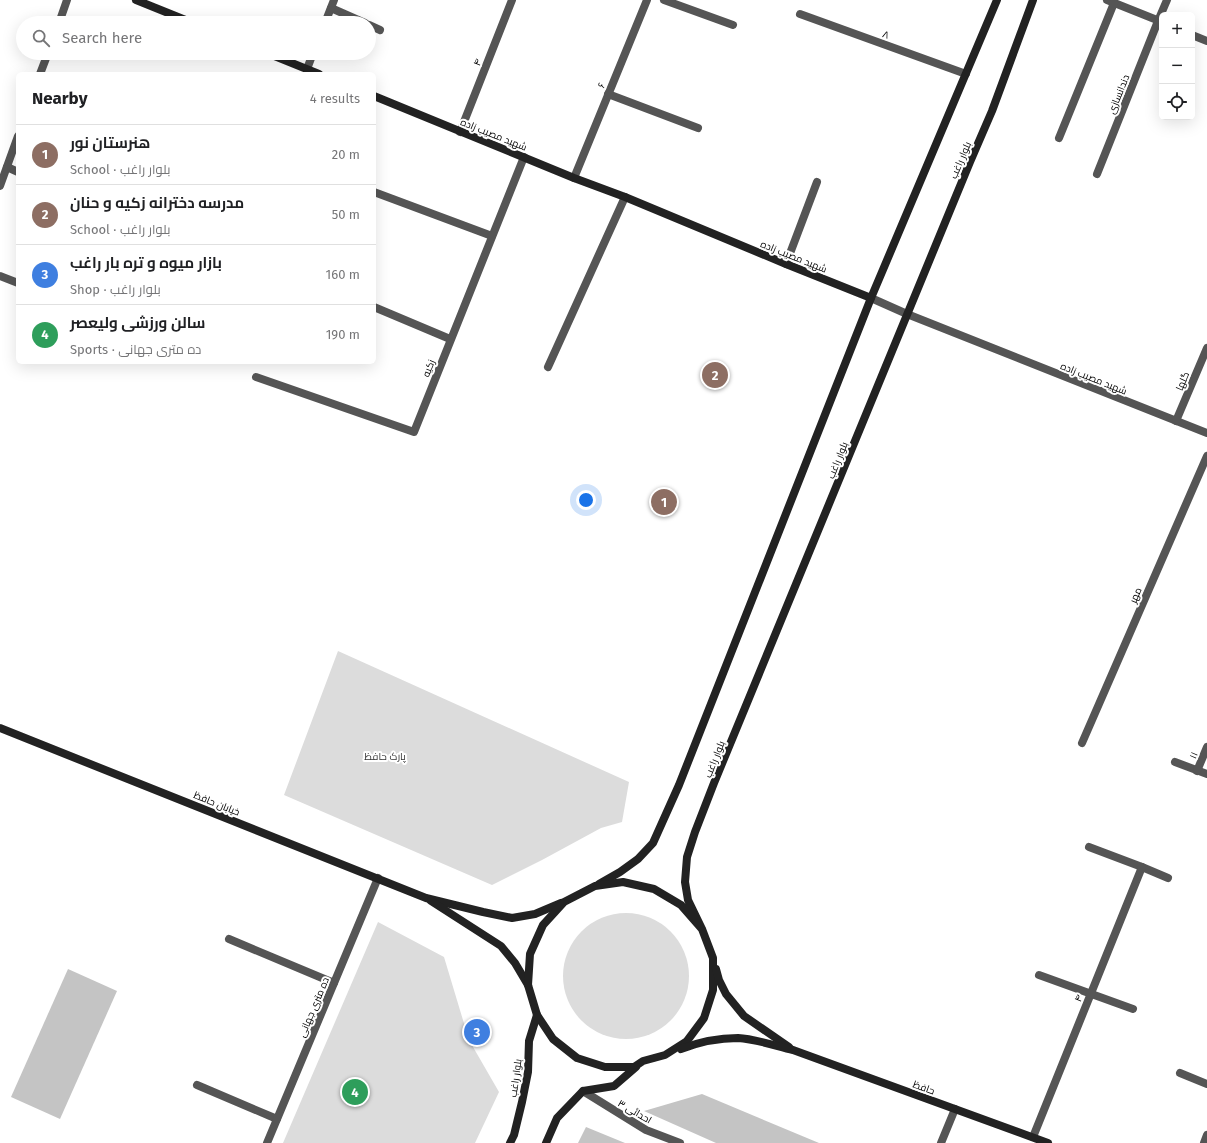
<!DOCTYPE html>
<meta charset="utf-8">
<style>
body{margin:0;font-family:"Fira Sans",Cairo,sans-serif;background:#f6f6f6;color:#202124}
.controls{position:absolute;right:12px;top:12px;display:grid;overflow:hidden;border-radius:6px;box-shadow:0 4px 16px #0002}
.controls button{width:36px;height:36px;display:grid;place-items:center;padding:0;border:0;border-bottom:1px solid #e0e0e0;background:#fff;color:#202124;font:20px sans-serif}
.you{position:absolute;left:586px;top:500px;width:14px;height:14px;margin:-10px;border:3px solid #fff;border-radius:50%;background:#1a73e8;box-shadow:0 0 0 6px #1a73e833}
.badge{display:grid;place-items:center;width:26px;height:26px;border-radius:50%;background:#000;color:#fff;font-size:13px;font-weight:700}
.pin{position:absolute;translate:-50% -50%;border:2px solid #fff;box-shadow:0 1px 4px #0006}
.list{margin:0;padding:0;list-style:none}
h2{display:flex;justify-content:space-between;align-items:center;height:52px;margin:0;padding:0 16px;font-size:17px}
h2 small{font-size:13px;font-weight:400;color:#757577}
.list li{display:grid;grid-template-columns:26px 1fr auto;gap:12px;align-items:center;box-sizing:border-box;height:60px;padding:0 16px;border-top:1px solid #e0e0e0}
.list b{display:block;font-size:15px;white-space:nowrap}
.list p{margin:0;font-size:13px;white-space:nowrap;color:#757577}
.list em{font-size:13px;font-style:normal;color:#757577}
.icon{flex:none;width:22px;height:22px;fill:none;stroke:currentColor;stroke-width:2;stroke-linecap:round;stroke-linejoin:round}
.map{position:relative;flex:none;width:1207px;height:1143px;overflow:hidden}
.search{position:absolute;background:#fff;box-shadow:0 4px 16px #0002;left:16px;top:16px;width:360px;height:44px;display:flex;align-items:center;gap:10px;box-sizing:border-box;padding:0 14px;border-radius:22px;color:#757577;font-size:15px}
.panel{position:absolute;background:#fff;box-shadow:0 4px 16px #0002;left:16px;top:72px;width:360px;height:292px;border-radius:6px}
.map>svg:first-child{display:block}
.green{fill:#dcdcdc}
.building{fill:#c4c4c4}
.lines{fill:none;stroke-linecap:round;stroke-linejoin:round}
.lane{stroke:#555;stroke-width:8}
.street{stroke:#555;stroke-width:8}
.secondary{stroke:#222;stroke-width:8}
.labels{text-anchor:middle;stroke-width:4;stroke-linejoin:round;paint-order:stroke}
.street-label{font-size:10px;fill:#000;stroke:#fff}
.park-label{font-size:10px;fill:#333;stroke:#fff}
</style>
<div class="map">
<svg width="1207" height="1143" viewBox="0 0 1207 1143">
<rect width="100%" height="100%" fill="#fff"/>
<g class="green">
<path d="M338,651L629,782L622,822L601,828L542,860L492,885L284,795Z"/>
<circle cx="626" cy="976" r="63"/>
<path d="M378,922L444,957L469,1040L499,1092L475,1143H283Z"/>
</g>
<g class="building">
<path d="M68,969L117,991L60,1119L11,1097Z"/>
<path d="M702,1094L819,1143H716L644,1111Z"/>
<path d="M586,1127L625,1143H578Z"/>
</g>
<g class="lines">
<path class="lane" d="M1158,21L1167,0"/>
<g class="street">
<path d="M664,0L733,25"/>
<path d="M1107,0L1162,22"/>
<path d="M331,8L365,23"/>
<path d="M800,14L966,74"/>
<path d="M59,23L67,0"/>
<path d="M325,23L334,0"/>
<path d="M369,25L380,30"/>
<path d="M1192,35L1207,41"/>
<path d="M307,69L313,53"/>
<path d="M40,74L48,53"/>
<path d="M608,94L698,128"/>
<path d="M460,132L512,0"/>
<path d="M1059,138L1114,3"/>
<path d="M7,167L18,172"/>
<path d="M1097,174L1158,21"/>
<path d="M574,178L647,0"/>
<path d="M0,186L18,136"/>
<path d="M374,192L492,236"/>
<path d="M786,264L817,182"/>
<path d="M0,276L18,283"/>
<path d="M871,298L907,314L1207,433"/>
<path d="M374,307L450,339"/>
<path d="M548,367L625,197"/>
<path d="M256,377L414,432L524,157"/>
<path d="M1176,421L1207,348"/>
<path d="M1082,743L1207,456"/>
<path d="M1175,762L1207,774"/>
<path d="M1197,771L1207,747"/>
<path d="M1089,847L1142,867L1168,878"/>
<path d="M229,939L334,983"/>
<path d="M1039,975L1133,1009"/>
<path d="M1180,1073L1207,1084"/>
<path d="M197,1085L277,1119"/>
<path d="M583,1091L646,1130L680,1143"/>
<path d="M1033,1137L1142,867"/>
<path d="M267,1143L378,878"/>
<path d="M941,1143L955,1109"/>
<path d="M1204,1143L1207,1135"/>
</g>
<g class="secondary">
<path d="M136,0L193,23"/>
<path d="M267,53L319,74"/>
<path d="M374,96L574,178L625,197L786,264L871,298"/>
<path d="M0,728L426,898L483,912L512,918L535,914L561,903"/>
<path d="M599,884L620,872L638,859L653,843L679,785L871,298L997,0"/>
<path d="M431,901L501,946L515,963L528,985"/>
<path d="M702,929L681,905L654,889L623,882L595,886L564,902L543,925L530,954L528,985L537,1015L553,1039L577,1058L605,1067H634L643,1061L665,1055L687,1041L704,1018L713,990V958L702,929L688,900L685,882L687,857L695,832L714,783L970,162L992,111L1033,0"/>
<path d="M716,969L719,980L726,994L744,1016L789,1047"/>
<path d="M681,1049C699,1042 718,1038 738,1038C756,1039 776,1046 793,1050L1048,1143"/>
<path d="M510,1143L514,1135L522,1102L528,1072L529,1041L537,1015"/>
<path d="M546,1143L557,1118L583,1091L614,1086L636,1067"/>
</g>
</g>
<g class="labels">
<g class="street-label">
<text transform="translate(886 34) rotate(20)" y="4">۸</text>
<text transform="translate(477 62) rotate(-69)" y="4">۴</text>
<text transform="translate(601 85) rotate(-68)" y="4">۶</text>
<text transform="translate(1118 94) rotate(-68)" y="4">دندانسازی</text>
<text transform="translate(494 134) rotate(22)" y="4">شهید مصیب زاده</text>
<text transform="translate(960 160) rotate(-67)" y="4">بلوار راغب</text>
<text transform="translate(794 256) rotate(22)" y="4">شهید مصیب زاده</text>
<text transform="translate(428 368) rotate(-68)" y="4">زکیه</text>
<text transform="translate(1094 378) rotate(22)" y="4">شهید مصیب زاده</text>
<text transform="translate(1182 381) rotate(-67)" y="4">گلها</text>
<text transform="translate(837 460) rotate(-68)" y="4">بلوار راغب</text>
<text transform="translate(1135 595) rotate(-66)" y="4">مهر</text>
<text transform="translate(1193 755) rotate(-67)" y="4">۱۱</text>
<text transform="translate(714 759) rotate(-68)" y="4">بلوار راغب</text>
<text transform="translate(217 803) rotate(22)" y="4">خیابان حافظ</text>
<text transform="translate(1078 998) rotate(-68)" y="4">۴</text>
<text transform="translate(313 1007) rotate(-67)" y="4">ده متری جهانی</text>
<text transform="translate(515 1078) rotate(-82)" y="4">بلوار راغب</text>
<text transform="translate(924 1087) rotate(20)" y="4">حافظ</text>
<text transform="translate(635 1111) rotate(30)" y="4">احداثی ۳</text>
</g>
<g class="park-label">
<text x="385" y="760">پارک حافظ</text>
</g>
</g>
</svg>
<div class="controls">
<button>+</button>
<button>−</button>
<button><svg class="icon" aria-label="locate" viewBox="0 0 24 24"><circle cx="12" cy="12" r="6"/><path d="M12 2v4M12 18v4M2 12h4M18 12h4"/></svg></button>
</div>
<div class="you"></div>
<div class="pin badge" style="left:664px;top:502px;background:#8d6e63">1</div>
<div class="pin badge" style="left:715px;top:375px;background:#8d6e63">2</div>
<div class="pin badge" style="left:477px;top:1032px;background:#3f7fe0">3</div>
<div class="pin badge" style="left:355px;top:1092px;background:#2e9e5b">4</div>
<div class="search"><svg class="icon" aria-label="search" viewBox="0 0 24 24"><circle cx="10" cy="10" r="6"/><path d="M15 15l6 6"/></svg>Search here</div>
<section class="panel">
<h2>Nearby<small>4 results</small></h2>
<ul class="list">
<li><span class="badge" style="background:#8d6e63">1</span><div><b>هنرستان نور</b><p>School · بلوار راغب</p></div><em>20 m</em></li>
<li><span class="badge" style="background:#8d6e63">2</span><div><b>مدرسه دخترانه زکیه و حنان</b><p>School · بلوار راغب</p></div><em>50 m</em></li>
<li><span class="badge" style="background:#3f7fe0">3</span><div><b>بازار میوه و تره بار راغب</b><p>Shop · بلوار راغب</p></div><em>160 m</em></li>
<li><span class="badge" style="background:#2e9e5b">4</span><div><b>سالن ورزشی ولیعصر</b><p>Sports · ده متری جهانی</p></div><em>190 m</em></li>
</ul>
</section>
</div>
